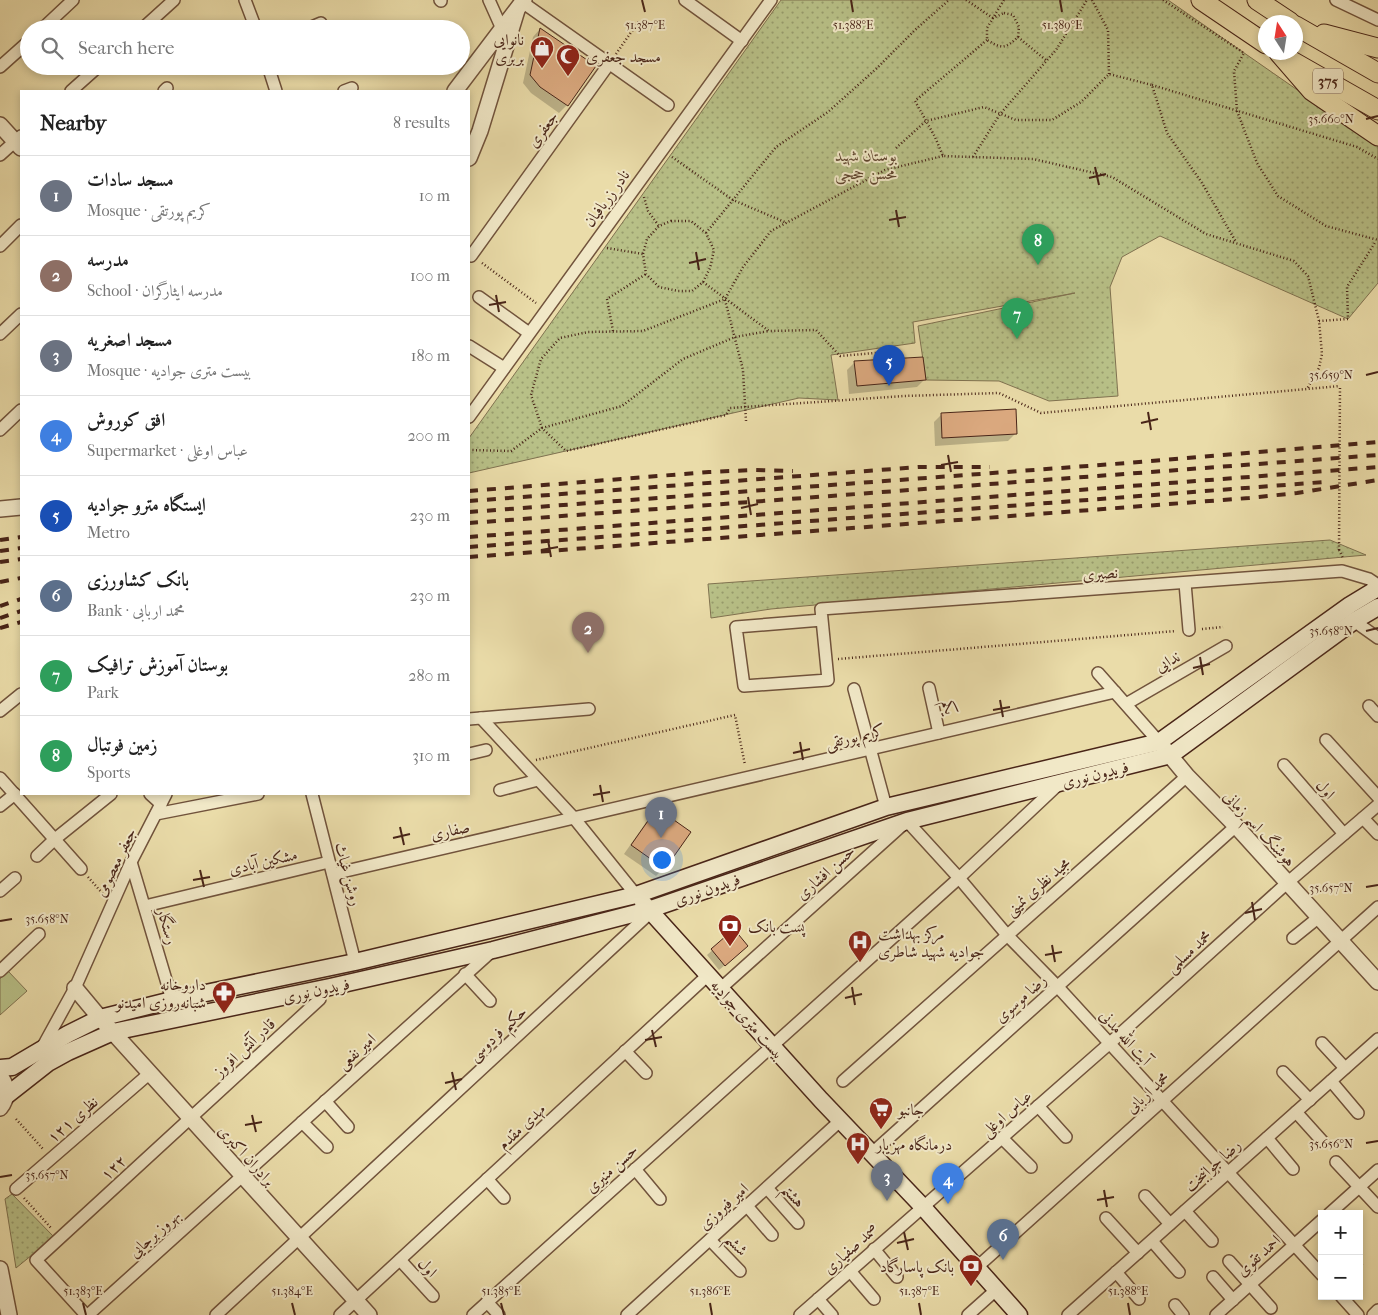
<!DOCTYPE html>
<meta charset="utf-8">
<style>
body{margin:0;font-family:"IM FELL French Canon",Amiri,serif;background:#f2f2f2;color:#222}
.controls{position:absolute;right:15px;bottom:15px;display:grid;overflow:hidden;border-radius:0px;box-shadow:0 2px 8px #0003}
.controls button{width:45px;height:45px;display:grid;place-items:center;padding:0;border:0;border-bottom:1px solid #e0e0e0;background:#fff;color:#222;font:25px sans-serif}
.compass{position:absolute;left:1258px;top:15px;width:45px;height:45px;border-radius:50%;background:#fff;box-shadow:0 2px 8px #0003;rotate:348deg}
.you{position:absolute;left:661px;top:859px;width:18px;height:18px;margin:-12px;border:4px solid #fff;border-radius:50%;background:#1a73e8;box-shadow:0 0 0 8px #1a73e833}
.badge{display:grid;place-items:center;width:32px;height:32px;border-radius:50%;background:#111827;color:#fff;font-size:16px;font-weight:700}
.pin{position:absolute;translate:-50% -41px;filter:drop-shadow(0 1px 2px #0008)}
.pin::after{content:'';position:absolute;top:26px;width:18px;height:15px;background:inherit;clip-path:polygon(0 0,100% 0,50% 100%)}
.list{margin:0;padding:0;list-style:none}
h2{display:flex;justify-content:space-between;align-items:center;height:65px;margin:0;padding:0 20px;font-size:21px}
h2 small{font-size:16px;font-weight:400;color:#767676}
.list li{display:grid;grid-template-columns:32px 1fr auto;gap:15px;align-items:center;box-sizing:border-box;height:80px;padding:0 20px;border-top:1px solid #e0e0e0}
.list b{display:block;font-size:19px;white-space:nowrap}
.list p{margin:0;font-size:16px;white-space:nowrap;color:#767676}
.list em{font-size:16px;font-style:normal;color:#767676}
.icon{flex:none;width:28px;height:28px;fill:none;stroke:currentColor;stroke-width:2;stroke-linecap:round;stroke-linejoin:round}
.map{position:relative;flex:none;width:1378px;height:1315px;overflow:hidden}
.search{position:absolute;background:#fff;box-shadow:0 2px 8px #0003;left:20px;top:20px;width:450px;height:55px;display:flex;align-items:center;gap:12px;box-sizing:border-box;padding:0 18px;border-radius:28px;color:#767676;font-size:19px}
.panel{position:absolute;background:#fff;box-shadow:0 2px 8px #0003;left:20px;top:90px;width:450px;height:705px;border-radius:0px}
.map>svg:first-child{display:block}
.grass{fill:#b8c087;stroke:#807250}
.park{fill:url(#park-dots);stroke:#807250}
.shadow{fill:#0003}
.building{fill:#dba97f;stroke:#492518}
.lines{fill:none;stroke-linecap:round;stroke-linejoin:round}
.minor-casing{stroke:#71533c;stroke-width:14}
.tertiary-casing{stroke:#71533c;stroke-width:18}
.secondary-casing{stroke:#492518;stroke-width:19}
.primary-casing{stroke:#492518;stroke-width:21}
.path{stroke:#492518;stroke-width:2.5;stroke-dasharray:1 2.5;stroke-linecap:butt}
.minor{stroke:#f1e8c7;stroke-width:11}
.tertiary{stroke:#f1e8c7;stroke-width:15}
.secondary{stroke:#f1e8c7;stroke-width:16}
.primary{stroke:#eadca9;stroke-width:19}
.rail{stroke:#492518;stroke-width:4;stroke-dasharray:9 9;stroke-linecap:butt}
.path-bridge{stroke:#492518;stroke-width:2.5;stroke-dasharray:1 2.5;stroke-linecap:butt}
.ticks{fill:none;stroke:#492518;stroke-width:2}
.labels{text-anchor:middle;stroke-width:4;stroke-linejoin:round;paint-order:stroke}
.shield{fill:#f1e8c7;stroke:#7b604c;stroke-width:1}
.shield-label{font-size:15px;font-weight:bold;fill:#492518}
.poi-label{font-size:16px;fill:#492518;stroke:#f1e8c7;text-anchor:start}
.street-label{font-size:16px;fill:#492518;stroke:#f1e8c7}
.park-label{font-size:16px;font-style:italic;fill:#5f442e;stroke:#f1e8c7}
.ticks-label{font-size:12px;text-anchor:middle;fill:#492518;stroke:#f1e8c7;stroke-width:4;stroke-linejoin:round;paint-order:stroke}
</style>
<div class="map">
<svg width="1378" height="1315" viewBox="0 0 1378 1315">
<defs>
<pattern id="park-dots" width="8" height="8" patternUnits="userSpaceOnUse" patternTransform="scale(1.25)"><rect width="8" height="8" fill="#b8c087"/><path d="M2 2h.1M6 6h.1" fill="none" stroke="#989c6d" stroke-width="1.8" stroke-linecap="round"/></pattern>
</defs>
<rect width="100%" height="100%" fill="#eadca9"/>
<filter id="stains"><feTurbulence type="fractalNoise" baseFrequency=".004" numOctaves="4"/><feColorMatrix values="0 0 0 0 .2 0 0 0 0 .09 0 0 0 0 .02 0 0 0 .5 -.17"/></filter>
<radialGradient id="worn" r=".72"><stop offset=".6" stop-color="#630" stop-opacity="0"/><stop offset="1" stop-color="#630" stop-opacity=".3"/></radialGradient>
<path class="grass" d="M8,971L27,991L0,1015V979Z"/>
<g class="park">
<path d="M781,0H1168L1378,146V283L1348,319L1160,236L1122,257L1110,287L1118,396L1049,401L999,381L926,380L918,326L1075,293L913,322L915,343L831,355L838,400L799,398L469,473V438Z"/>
<path d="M1330,540L1366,555L771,609L711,618L708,584Z"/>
<path d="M12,1194L54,1237L16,1268L5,1199Z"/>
</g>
<g class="shadow">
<path d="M540,29L594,67L567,105L559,113L531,93L523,83L533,37Z"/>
<path d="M855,362L925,379L917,387L849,394L847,370Z"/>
<path d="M942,414L1016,433L1008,441L935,446L934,422Z"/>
<path d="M657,810L664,868L656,876L624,854L649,818Z"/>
<path d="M734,931L742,951L719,970L707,955Z"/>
</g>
<g class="building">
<path d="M540,28L596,66L568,106L540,87L530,75Z"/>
<path d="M923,357L926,380L857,386L854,361Z"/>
<path d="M1016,409L1017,434L942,438L941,413Z"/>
<path d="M657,808L691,832L665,869L631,845Z"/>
<path d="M734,929L748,946L725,966L711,949Z"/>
</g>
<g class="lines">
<g class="minor-casing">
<g id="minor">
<path d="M245,0L256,29"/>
<path d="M440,0L441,1"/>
<path d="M489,0L502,29"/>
<path d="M685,0L742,41"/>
<path d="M1336,0L1378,20"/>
<path d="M522,2L668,105"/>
<path d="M42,29L73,0"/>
<path d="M142,29L174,0"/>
<path d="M307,29L321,23"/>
<path d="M268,66L276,91"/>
<path d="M0,67L29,41"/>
<path d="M71,91L99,66"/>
<path d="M164,91L167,88"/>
<path d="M344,91L352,88"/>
<path d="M0,155L21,136"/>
<path d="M0,246L21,225"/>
<path d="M471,256L609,64"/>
<path d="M479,297L529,333"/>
<path d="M0,334L21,314"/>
<path d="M469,346L504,368"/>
<path d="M469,417L771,0"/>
<path d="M0,430L21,410"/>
<path d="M1185,583L1189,630"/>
<path d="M822,620L736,627L744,686L828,680L821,609L1342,571L1369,579L1378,585"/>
<path d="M1354,621L1378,638"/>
<path d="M1098,673L1159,742"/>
<path d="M929,688L939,733"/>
<path d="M854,689L886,807"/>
<path d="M1126,704L1226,646"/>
<path d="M1369,706L1378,716"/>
<path d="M0,711L21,694"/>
<path d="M481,718L574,818L636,895"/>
<path d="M469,719L589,709"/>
<path d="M1326,740L1378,797"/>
<path d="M469,754L486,750"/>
<path d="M1284,765L1344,834"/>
<path d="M0,778L81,869"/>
<path d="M500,790L538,780"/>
<path d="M150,794L161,804"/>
<path d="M312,794L355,962"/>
<path d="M0,806L15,794"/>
<path d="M156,814L258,794"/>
<path d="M1363,818L1378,834"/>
<path d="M37,856L55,839L111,794"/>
<path d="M131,862L172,1000"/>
<path d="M333,874L1115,692"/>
<path d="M0,891L15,878"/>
<path d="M145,906L329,862"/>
<path d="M1293,938L1319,917"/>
<path d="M0,971L39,934"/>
<path d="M465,974L490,1001"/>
<path d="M720,989L907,821L959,878L1007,935L1057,986L1322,1275"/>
<path d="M1322,1043L1345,1068"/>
<path d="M42,1048L75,988L131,862L166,794"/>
<path d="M625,1051L646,1073"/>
<path d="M1283,1072L1310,1100"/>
<path d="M843,1081L1187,776"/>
<path d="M1331,1081L1358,1113"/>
<path d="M325,1101L348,1127"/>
<path d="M1038,1106L1066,1137"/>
<path d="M1296,1112L1323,1142"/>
<path d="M302,1122L327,1147"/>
<path d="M1002,1138L1031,1167"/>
<path d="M1267,1138L1293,1169"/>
<path d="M871,1154L1236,826"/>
<path d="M1336,1162L1378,1207"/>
<path d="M635,1169L660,1199"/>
<path d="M487,1179L504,1198"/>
<path d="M767,1188L798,1223"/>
<path d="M16,1189L150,1073"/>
<path d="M1145,1196L1170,1224"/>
<path d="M747,1206L772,1235"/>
<path d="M1185,1211L1212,1241"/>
<path d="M1329,1214L1378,1170"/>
<path d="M1106,1218L1138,1253"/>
<path d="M710,1240L740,1271"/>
<path d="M1152,1241L1179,1272"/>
<path d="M874,1249L897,1277"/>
<path d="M400,1260L433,1296"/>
<path d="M1229,1261L1271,1308"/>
<path d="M976,1268L1378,907"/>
<path d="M850,1271L874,1299"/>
<path d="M1116,1272L1139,1299"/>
<path d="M1213,1277L1233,1300"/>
<path d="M1341,1296L1358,1315"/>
<path d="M818,1299L832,1315"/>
<path d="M487,1302L499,1315"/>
<path d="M1175,1305L1183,1315"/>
<path d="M86,1315L36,1260L320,999"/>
<path d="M88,1315L491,952"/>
<path d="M216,1315L651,912"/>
<path d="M340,1315L708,975"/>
<path d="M473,1315L959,878L1060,783"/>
<path d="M627,1315L841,1120"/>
<path d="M800,1315L1110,1043L1287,883L1378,805"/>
<path d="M968,1315L996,1290"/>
<path d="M1068,1315L1378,1039"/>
<path d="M1216,1315L1322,1220"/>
<path d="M1373,1315L1378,1310"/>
</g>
</g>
<g class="tertiary-casing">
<g id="tertiary">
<path d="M455,91L524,0"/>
<path d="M0,125L21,148"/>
<path d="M469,158L480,131L517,10"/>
<path d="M0,509L21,507"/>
<path d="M1163,747L1187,776L1236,826L1378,982"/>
<path d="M75,988L100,1018L369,1315"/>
<path d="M0,1076C8,1086 8,1098 0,1108"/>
<path d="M0,1269L9,1315"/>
</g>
</g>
<g class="secondary-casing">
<g id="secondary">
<path d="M643,903L821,1100L922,1206L1019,1315"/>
<path d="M0,1068L12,1067L68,1034L100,1018L172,1000L355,962L636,895L886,807L1159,742L1350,605L1378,588"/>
<path d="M6,1096L48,1063L68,1052L113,1032L330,987L493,950L648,910L907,821L1171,755L1354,621L1378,607"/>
</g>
</g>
<g class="primary-casing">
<g id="primary">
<path d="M1201,0L1266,44"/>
<path d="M1257,0L1290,22"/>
<path d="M1296,26L1378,73"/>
<path d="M1324,34L1378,48"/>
<path d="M1279,53L1312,91L1378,136"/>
<path d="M1292,61L1378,110"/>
</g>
</g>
<g class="path">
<path d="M966,0L993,18L1004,0"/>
<path d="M1092,0L1108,30L1109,74"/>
<path d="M1163,0L1244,53L1234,71L1237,111L1257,163L1278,196L1326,226L1378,240"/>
<path d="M1004,13L1013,15L1019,27L1018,37C1005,49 1002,49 987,40V28L993,18Z"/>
<path d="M1018,37L1047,61"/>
<path d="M987,40L915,101L935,137L943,156L1033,159L1112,177L1206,234L1294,261L1308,276L1319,321L1322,354L1319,368L1307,389"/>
<path d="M616,54L639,21"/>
<path d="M1152,85L1357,147L1378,159"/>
<path d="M896,148L926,121L984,107L1016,120H1052L1081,102L1109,74L1152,85L1167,133L1202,183L1236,242"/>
<path d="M943,156L885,170L771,231L743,267L725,299L643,331L588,332L560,338L541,359L531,395L542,428L566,451L726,415L730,408L904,396L999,393L1041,413L1340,386"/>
<path d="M672,157L733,200L787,223"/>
<path d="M973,157L1000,114L1056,50L1087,0"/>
<path d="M644,197L648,211L659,226"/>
<path d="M671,221H691L706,233L714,250L710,268L703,282L692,291H678L659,287L646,274L643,254L647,239L659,226Z"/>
<path d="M706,233L776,147L828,112L877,68L915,30L949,0"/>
<path d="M607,248L643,254"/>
<path d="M482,263L536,303"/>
<path d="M703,282L769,331L816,330L840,356L886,352"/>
<path d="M725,300L743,370L746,421"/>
<path d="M1319,321L1348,319L1347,287L1376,241"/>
<path d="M613,331L607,299L646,274"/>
<path d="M469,450L511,451L542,428L622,406L683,359L735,337L769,331"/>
<path d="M1339,550L1343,558"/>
<path d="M1202,629L1223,627"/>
<path d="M838,659L1176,631"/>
<path d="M536,760L735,715L745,765"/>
<path d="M88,877L103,894"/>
<path d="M16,1119L44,1150"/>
<path d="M24,1198L52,1229"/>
<path d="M1359,1266L1364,1262"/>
</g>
<use href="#minor" class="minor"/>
<use href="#tertiary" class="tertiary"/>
<use href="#secondary" class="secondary"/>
<use href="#primary" class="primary"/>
<g class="rail">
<path d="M469,491L709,472L753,470L793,471"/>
<path d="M469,501L919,467H990"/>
<path d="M469,512L1127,463L1378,442"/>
<path d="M469,523L1378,455"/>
<path d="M469,537L1378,467"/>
<path d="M0,540L21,537"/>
<path d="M469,547L1324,482"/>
<path d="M0,551L21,548"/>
<path d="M469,557L1249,498L1297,493L1378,480"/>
<path d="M0,562L21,559"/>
<path d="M0,582L21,578"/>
<path d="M0,606L21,599"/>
<path d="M0,618L21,611"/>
<path d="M0,628L21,622"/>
</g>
<path class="path-bridge" d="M1339,550L1340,386"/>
</g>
<path class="ticks" d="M642,0L645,12M851,0L853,12M1060,0L1062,12M1366,119L1378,116M1095,167L1099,185M1089,178L1106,174M896,210L899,227M889,220L906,217M696,252L699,270M689,263L706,259M496,295L499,312M489,305L506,302M1366,375L1378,372M1148,412L1151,430M1141,423L1158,419M948,455L951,472M941,465L958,462M748,497L751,515M741,508L758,504M548,540L551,557M541,550L558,547M1366,631L1378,628M1200,657L1203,675M1193,668L1210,664M1000,700L1003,717M993,710L1010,707M800,742L803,760M793,753L810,749M600,785L603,802M593,795L610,792M400,827L404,845M393,838L410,834M200,870L204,887M193,880L210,877M1366,887L1378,885M1252,902L1255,920M1245,913L1262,909M0,921L12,919M1052,945L1055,962M1045,955L1062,952M852,987L855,1005M845,998L862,994M652,1030L656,1047M645,1040L662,1037M452,1072L456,1090M445,1083L462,1079M252,1115L256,1132M245,1125L262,1122M1366,1143L1378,1141M0,1177L12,1175M1104,1190L1107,1207M1097,1200L1114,1197M904,1232L908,1250M897,1243L914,1239M83,1303L86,1315M292,1303L295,1315M501,1303L504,1315M710,1303L712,1315M919,1303L921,1315M1128,1303L1130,1315"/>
<defs>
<g id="shop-pin" transform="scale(1.25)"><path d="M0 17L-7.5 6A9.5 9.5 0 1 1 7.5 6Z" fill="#8f2418" stroke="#f1e8c7"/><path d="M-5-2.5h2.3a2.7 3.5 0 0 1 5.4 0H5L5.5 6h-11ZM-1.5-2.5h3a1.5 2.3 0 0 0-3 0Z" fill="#fff"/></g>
<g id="mosque-pin" transform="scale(1.25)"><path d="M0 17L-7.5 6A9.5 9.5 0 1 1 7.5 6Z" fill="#8f2418" stroke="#f1e8c7"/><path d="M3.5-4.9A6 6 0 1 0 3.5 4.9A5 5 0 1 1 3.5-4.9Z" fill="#fff"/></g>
<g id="bank-pin" transform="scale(1.25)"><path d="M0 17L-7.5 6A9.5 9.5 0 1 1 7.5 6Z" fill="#8f2418" stroke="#f1e8c7"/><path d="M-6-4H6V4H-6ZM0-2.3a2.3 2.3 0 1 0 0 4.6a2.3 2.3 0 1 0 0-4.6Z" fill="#fff"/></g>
<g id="hospital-pin" transform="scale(1.25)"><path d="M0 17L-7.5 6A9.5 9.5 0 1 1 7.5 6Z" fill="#8f2418" stroke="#f1e8c7"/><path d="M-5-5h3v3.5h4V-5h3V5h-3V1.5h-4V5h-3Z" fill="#fff"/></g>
<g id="pharmacy-pin" transform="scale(1.25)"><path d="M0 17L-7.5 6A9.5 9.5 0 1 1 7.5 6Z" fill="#8f2418" stroke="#f1e8c7"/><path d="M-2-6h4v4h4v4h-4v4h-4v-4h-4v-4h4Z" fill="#fff"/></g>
<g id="supermarket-pin" transform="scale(1.25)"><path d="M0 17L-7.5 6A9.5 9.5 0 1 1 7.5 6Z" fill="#8f2418" stroke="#f1e8c7"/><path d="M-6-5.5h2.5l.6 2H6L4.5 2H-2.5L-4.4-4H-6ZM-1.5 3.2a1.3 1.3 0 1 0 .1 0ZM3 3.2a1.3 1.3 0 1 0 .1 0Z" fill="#fff"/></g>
</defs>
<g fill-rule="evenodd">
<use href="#shop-pin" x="542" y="48"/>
<use href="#mosque-pin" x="568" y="56"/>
<use href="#bank-pin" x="730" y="926"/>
<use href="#hospital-pin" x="860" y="942"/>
<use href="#pharmacy-pin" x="224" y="993"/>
<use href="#supermarket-pin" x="881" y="1109"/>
<use href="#hospital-pin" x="858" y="1144"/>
<use href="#bank-pin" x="971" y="1266"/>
</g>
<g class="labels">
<rect class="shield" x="1313" y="68.5" width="30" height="25" rx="4"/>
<g class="shield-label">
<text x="1328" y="86">375</text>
</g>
<g class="poi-label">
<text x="524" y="45" text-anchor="end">نانوایی<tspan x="524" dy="18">بربری</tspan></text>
<text x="586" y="62">مسجد جعفری</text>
<text x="748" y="932">پست بانک</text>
<text x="878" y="939">مرکز بهداشت<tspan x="878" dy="18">جوادیه شهید شاطری</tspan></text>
<text x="206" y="990" text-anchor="end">داروخانه<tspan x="206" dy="18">شبانه‌روزی امیدنو</tspan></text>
<text x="898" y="1115">جانبو</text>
<text x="876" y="1150">درمانگاه مهزیار</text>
<text x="954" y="1272" text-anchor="end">بانک پاسارگاد</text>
</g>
<g class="street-label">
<text transform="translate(542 129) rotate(-54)" y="6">جعفری</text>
<text transform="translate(606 198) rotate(-54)" y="6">نادر زربافیان</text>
<text transform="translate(1100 573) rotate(-4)" y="6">نصیری</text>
<text transform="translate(1167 661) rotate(-30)" y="6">ندایی</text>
<text transform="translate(950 707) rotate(77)" y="6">یکم</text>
<text transform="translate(855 736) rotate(-13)" y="6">کریم پورتقی</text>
<text transform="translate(1095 774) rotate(-14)" y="6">فریدون نوری</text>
<text transform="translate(1326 789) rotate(48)" y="6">اول</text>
<text transform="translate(1260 828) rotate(47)" y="6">هوشنگ اسم زمانی</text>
<text transform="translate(450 830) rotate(-13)" y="6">صفاری</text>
<text transform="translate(263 861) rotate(-13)" y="6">مشکین آبادی</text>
<text transform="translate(115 862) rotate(-64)" y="6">جعفر معصومی</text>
<text transform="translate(825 872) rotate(-42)" y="6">حسن افشاری</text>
<text transform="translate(349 874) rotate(75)" y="6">روشن غیاث</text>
<text transform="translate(1037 886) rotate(-41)" y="6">مجید نظری نمینی</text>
<text transform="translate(707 889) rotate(-19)" y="6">فریدون نوری</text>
<text transform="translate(168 926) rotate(74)" y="6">رستگار</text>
<text transform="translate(1188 951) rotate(-42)" y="6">محمد مسلمی</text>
<text transform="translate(316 990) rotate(-12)" y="6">فریدون نوری</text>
<text transform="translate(1020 998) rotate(-42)" y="6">رضا موسوی</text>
<text transform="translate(748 1019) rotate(48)" y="6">بیست متری جوادیه</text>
<text transform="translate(497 1033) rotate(-43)" y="6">حکیم فردوسی</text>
<text transform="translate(1126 1037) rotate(48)" y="6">آیت‌ الله مدنی</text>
<text transform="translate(244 1047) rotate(-43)" y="6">قادر آتش افروز</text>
<text transform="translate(356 1051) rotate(-42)" y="6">امیر نفعی</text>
<text transform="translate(1147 1092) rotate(-42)" y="6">محمد اربابی</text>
<text transform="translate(1006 1113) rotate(-41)" y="6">عباس اوغلی</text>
<text transform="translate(72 1119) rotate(-41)" y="6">نظری ۱۲۱</text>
<text transform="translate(521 1126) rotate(-43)" y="6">مهدی مقدم</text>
<text transform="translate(247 1155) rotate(48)" y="6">برادران اکبری</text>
<text transform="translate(1212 1165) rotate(-42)" y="6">رضا جوانبخت</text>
<text transform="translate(113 1167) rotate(-43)" y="6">۱۲۲</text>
<text transform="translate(611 1168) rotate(-42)" y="6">حسن منیری</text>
<text transform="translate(794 1195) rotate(48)" y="6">هشتم</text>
<text transform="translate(723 1206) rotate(-42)" y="6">امیر فیروزی</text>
<text transform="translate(154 1233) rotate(-42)" y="6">بهروز برجایی</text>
<text transform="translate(737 1244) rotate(47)" y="6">ششم</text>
<text transform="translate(850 1248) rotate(-42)" y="6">صمد صفیاری</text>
<text transform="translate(1258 1255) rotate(-42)" y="6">احمد تقوی</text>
<text transform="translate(428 1267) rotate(47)" y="6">اول</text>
</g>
<g class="park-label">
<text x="866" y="161">بوستان شهید<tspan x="866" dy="18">محسن حججی</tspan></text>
</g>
</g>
<g class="ticks-label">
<text x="645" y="29">51.387°E</text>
<text x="853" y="29">51.388°E</text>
<text x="1062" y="29">51.389°E</text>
<text x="1331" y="123">35.660°N</text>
<text x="1331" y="379">35.659°N</text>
<text x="1331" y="635">35.658°N</text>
<text x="1331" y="892">35.657°N</text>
<text x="47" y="923">35.658°N</text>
<text x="1331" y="1148">35.656°N</text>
<text x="47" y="1179">35.657°N</text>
<text x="83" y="1295">51.383°E</text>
<text x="292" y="1295">51.384°E</text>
<text x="501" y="1295">51.385°E</text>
<text x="710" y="1295">51.386°E</text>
<text x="919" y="1295">51.387°E</text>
<text x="1128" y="1295">51.388°E</text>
</g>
<rect width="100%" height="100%" filter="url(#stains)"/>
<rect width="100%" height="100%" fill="url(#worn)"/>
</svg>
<div class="controls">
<button>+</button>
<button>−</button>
</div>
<svg class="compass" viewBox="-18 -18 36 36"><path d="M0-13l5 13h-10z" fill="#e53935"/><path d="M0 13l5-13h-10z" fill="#767676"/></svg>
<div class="you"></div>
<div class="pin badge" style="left:661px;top:838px;background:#6b7280">1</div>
<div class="pin badge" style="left:588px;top:653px;background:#8d6e63">2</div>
<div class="pin badge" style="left:887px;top:1201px;background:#6b7280">3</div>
<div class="pin badge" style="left:948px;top:1204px;background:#3f7fe0">4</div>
<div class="pin badge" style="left:889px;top:386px;background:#1a4fb4">5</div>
<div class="pin badge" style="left:1003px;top:1260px;background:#5c6f8a">6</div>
<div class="pin badge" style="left:1017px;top:339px;background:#2e9e5b">7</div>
<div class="pin badge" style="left:1038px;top:265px;background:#2e9e5b">8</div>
<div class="search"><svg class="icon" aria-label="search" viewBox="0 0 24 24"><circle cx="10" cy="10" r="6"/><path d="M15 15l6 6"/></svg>Search here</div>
<section class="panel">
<h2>Nearby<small>8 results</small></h2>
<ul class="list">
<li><span class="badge" style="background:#6b7280">1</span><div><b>مسجد سادات</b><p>Mosque · کریم پورتقی</p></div><em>10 m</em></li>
<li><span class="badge" style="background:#8d6e63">2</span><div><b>مدرسه</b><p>School · مدرسه ایثارگران</p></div><em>100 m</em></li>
<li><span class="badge" style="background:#6b7280">3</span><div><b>مسجد اصغریه</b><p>Mosque · بیست متری جوادیه</p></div><em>180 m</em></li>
<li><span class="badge" style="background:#3f7fe0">4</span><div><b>افق کوروش</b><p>Supermarket · عباس اوغلی</p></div><em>200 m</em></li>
<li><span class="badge" style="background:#1a4fb4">5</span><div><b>ایستگاه مترو جوادیه</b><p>Metro</p></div><em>230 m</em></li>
<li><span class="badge" style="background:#5c6f8a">6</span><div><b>بانک کشاورزی</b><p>Bank · محمد اربابی</p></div><em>230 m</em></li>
<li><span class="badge" style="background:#2e9e5b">7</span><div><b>بوستان آموزش ترافیک</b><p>Park</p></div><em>280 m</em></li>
<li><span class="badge" style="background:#2e9e5b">8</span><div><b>زمین فوتبال</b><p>Sports</p></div><em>310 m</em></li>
</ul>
</section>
</div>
